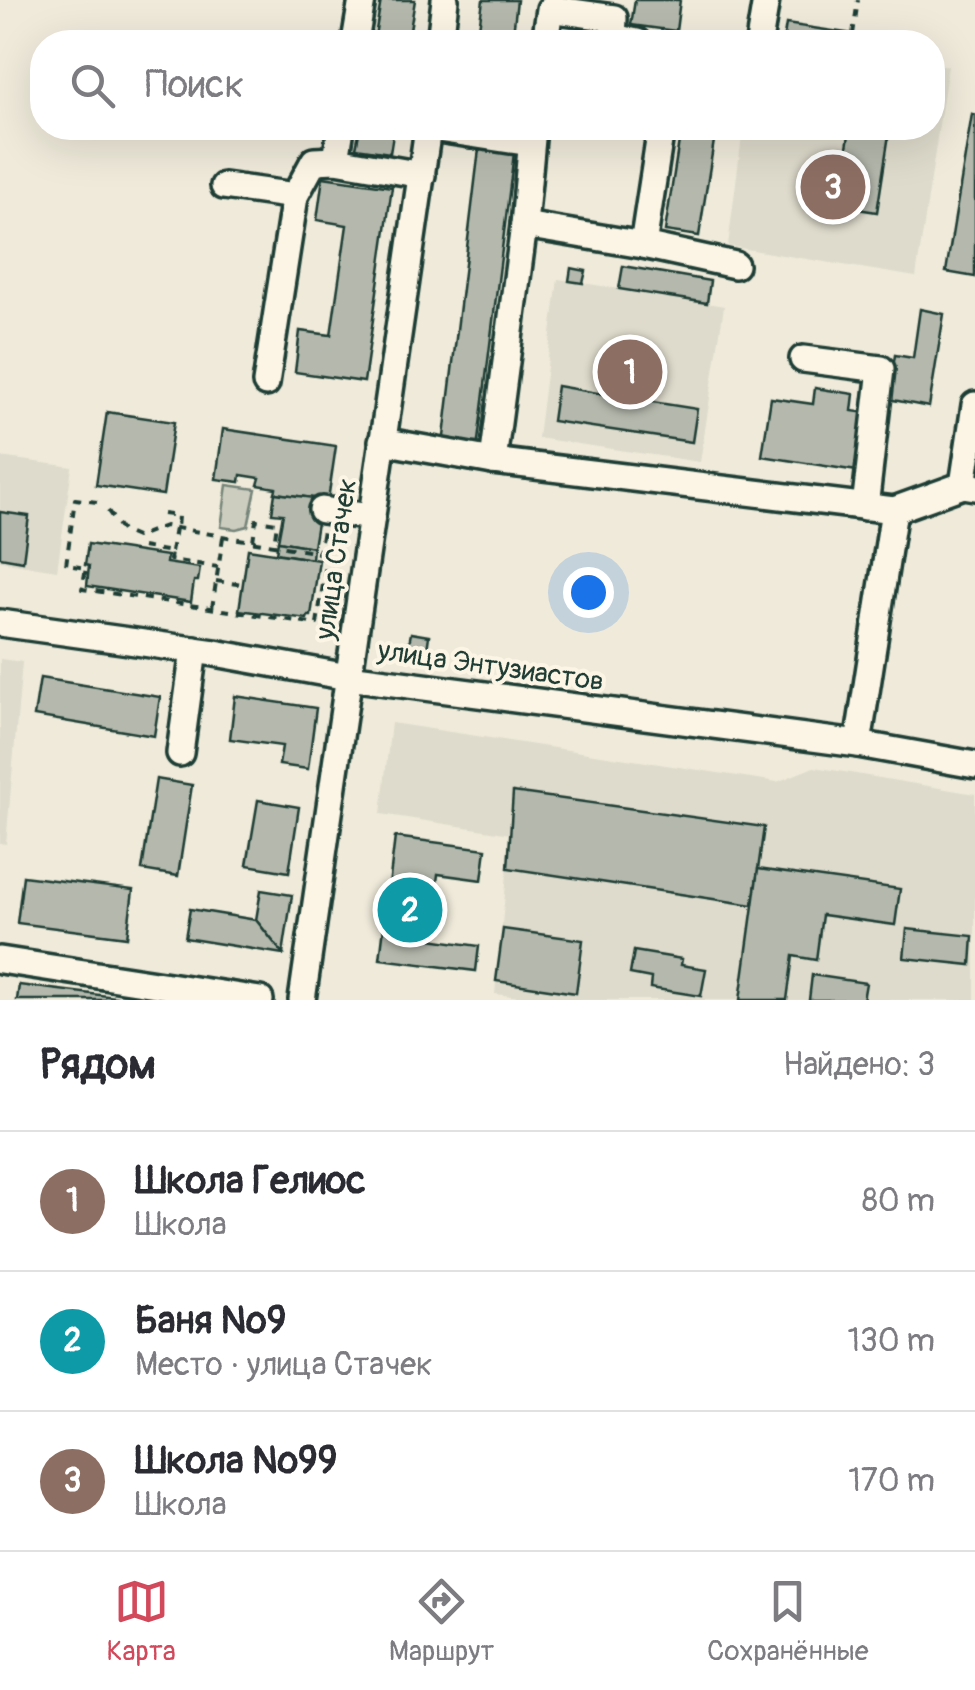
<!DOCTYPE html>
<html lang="ru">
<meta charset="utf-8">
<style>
body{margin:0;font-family:Pangolin,sans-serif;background:#f7f7f7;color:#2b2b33}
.you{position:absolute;left:588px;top:592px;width:35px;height:35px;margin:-25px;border:8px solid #fff;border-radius:50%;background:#1a73e8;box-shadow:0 0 0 15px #1a73e833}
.badge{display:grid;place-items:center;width:65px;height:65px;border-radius:50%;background:#d1495b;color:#fff;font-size:32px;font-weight:700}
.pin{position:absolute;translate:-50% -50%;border:5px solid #fff;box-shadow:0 2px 10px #0006}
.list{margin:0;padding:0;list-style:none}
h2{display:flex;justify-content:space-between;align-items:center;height:130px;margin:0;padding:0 40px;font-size:42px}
h2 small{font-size:32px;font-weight:400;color:#7c7c81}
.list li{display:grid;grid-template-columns:65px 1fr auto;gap:30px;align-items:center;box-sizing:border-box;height:140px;padding:0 40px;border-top:2px solid #e1e1e2}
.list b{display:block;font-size:38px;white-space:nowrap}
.list p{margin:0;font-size:32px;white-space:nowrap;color:#7c7c81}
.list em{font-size:32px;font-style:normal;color:#7c7c81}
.icon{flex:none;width:55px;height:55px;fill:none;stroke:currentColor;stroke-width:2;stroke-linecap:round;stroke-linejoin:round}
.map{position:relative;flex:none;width:975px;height:1000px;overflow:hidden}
.search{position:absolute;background:#fff;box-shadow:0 10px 40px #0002;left:30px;right:30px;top:30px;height:110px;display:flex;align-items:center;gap:25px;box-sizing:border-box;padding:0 35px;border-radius:40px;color:#7c7c81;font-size:38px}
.sheet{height:550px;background:#fff}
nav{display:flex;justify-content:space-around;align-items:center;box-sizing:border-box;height:140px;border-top:2px solid #e1e1e2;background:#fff;font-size:28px;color:#7c7c81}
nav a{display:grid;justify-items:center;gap:5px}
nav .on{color:#d1495b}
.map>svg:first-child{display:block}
.built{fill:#dedbcc}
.green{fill:#cccdbf;stroke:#76857a;stroke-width:2.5}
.building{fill:#b5b9ad;stroke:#1f3d34;stroke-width:2.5}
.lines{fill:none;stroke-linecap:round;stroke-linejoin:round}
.minor-casing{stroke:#1f3d34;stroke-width:32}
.path{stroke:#1f3d34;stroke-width:4;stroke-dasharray:8 8;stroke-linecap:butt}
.minor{stroke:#fcf5e5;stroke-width:25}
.labels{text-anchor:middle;stroke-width:8;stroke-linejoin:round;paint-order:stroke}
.street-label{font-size:28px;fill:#1f3d34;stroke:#fcf5e5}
</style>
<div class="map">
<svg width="975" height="1000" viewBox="0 0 975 1000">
<rect width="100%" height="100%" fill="#efeada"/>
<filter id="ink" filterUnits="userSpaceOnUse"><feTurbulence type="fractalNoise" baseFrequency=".01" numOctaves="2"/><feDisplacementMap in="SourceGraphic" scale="20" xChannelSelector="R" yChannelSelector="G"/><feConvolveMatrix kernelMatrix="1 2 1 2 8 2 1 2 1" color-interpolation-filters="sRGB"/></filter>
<g filter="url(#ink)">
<g class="built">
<path d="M933,63L948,66L916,277L728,246L743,128H932Z"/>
<path d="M558,279L724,306L700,462L538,438Z"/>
<path d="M0,457L72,467L57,570L0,561Z"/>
<path d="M0,659L22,662L6,844L0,843Z"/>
<path d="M391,723L777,782L814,767L975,794V1000H546L495,994L511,834L381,814Z"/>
</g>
<path class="green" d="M227,485L256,489L248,526L236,529L221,527Z"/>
<g class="building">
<path d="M381,0H415L408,42H374Z"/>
<path d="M483,0H517L512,42H477Z"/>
<path d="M635,0H680L676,31L631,25Z"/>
<path d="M786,24L853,34L903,42H783Z"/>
<path d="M972,114L975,115V277L946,272Z"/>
<path d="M360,128H394L390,153L356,148Z"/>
<path d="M681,128H716L699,236L665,231Z"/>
<path d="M850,128H890L877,212L838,206Z"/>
<path d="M479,149L514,153L477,449L443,445Z"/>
<path d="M323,177L392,187L364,382L295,372L300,331L331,335L347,225L317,220Z"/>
<path d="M623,266L710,281L707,303L619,289Z"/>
<path d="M571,268L586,271L583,283L569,281Z"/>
<path d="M920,309L944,314L929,407L888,399L895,355L913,358Z"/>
<path d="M612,376L649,382L646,401L697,409L692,442L552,421L557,386L609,395Z"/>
<path d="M815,388L854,394L852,411L866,413L857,471L762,456L771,398L813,404Z"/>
<path d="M107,412L174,422L163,495L96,485Z"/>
<path d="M223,429L336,446L328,500L275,493L276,488L258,485L260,478L241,475L240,482L216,479Z"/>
<path d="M275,493L321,499L313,547L278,541L283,514L272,513Z"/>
<path d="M0,512L29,516L23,561L0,557Z"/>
<path d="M278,541L313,547L312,559L276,553Z"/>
<path d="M88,544L167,556L166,563L200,568L198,581H194L191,602L87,586L89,566L85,565Z"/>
<path d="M248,549L319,560L311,616H308L307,619L239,610Z"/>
<path d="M411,633L429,636L426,657L407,654Z"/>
<path d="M40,678L160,697L154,736L34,716Z"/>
<path d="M235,696L316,708L308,769L279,765L282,746L230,739Z"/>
<path d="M156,779L192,785L178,876L142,870Z"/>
<path d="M513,792L764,827L753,905L508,868Z"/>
<path d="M258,800L299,807L289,872L247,865Z"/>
<path d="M395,837L486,849L482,880L438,874L430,939L479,946L476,971L380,959Z"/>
<path d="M758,869L900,889L895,925L822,915L816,960L793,956L787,1000H740Z"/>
<path d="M23,876L133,890L127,937L17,923Z"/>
<path d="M261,890L292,895L283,954L256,920Z"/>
<path d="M190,909L256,920L283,954L185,938Z"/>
<path d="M503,929L583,940L576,993L496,981Z"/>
<path d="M907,929L973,936L971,965L904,958Z"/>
<path d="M634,951L682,959L681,965L706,969L701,996L650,988L651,978L630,974Z"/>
<path d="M812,975L866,983L863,1000H809Z"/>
<path d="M19,985L116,997L115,1000H17Z"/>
</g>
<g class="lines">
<g class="minor-casing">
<g id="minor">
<path d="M355,42L362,0"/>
<path d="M440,42L445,0"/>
<path d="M545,42L550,9L614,18L613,37L637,42"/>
<path d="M759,42L766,0"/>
<path d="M431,128L531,143"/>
<path d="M336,160L341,128"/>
<path d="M224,186L295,196"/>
<path d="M524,225L643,245L735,265"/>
<path d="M643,245L661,128"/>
<path d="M803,359L881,369L865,507"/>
<path d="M266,383L295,196L314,161L336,160L422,175"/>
<path d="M382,441L493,461L894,510L963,485L975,487"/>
<path d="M493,461L524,225L533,128"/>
<path d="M963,485L975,405"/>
<path d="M322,510L371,517"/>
<path d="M0,623L215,653L348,677L858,744L975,765"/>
<path d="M858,744L894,510"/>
<path d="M180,753L194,650"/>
<path d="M0,960L260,1000"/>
<path d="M302,1000L428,128"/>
</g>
</g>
<g class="path">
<path d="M853,34L858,0"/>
<path d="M97,502L75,499L66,565L86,568L82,589L317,624L331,531"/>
<path d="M108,511L122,531L136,537L165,526L319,553L323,530"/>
<path d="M163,514L178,516L177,529"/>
<path d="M253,541L256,520L277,523L274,545"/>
<path d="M142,547L171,552L170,560L218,567"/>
<path d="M171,552L175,528"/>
<path d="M216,581L237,584L238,576"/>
<path d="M212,608L223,537"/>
</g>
<use href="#minor" class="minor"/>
</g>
</g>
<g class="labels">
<g class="street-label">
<text transform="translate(335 559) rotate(-82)" y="10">улица Стачек</text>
<text transform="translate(491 665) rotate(8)" y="10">улица Энтузиастов</text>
</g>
</g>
</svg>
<div class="you"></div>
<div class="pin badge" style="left:630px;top:372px;background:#8d6e63">1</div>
<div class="pin badge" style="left:410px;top:910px;background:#0f9aa8">2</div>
<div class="pin badge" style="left:833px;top:187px;background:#8d6e63">3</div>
<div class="search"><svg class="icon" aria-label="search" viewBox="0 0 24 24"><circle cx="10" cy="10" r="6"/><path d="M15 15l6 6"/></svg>Поиск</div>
</div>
<section class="sheet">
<h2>Рядом<small>Найдено: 3</small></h2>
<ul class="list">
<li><span class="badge" style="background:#8d6e63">1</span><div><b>Школа Гелиос</b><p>Школа</p></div><em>80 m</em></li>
<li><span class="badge" style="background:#0f9aa8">2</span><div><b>Баня №9</b><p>Место · улица Стачек</p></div><em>130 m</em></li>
<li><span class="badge" style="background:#8d6e63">3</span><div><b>Школа №99</b><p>Школа</p></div><em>170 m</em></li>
</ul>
</section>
<nav>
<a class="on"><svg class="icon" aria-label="map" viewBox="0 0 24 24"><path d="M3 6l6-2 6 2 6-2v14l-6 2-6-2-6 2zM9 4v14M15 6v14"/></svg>Карта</a>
<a><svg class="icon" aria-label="directions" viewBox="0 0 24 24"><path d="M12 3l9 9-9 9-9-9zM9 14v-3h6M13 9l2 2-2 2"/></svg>Маршрут</a>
<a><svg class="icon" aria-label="saved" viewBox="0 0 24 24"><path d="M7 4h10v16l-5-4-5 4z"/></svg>Сохранённые</a>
</nav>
